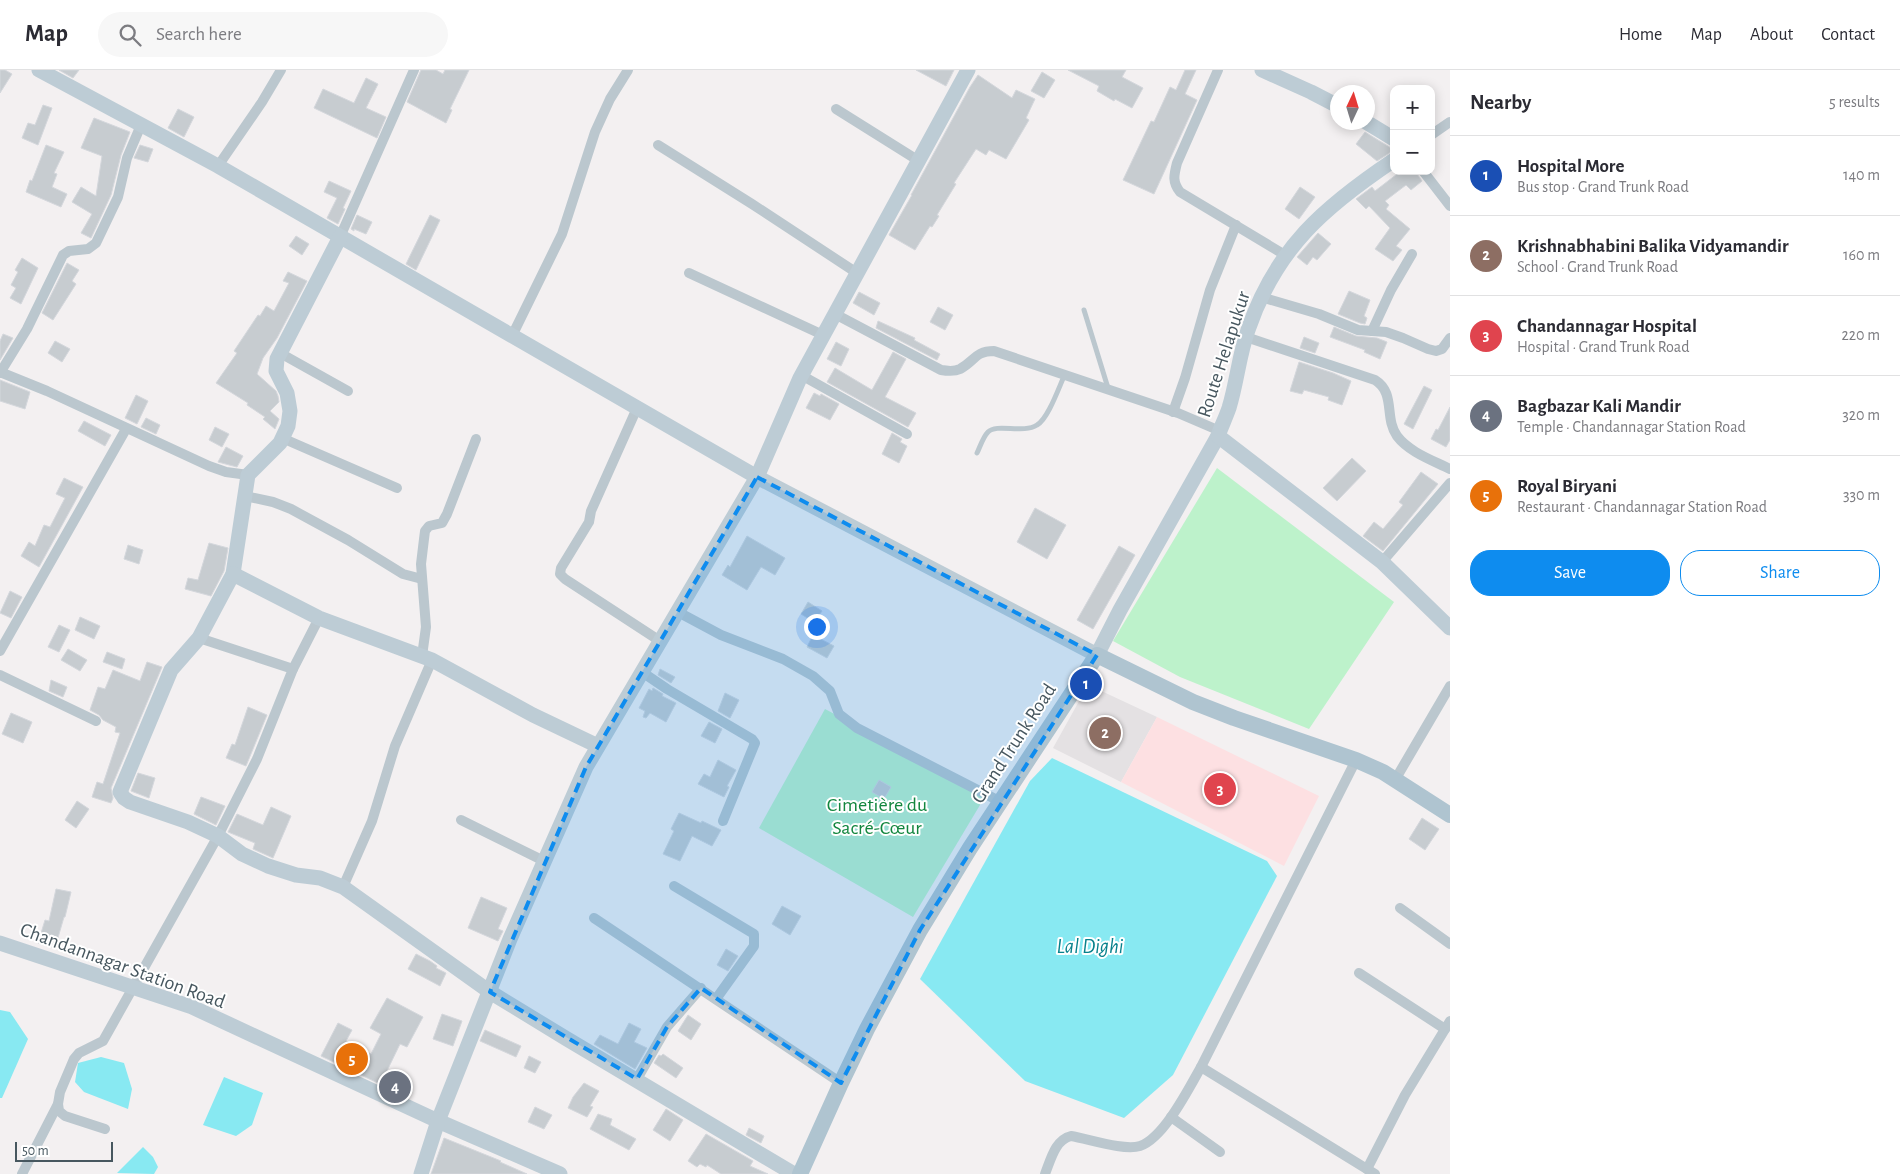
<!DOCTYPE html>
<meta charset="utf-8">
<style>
body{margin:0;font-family:"Alegreya Sans",sans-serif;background:#f7f7f7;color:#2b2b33}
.controls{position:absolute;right:15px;top:15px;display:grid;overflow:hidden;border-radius:10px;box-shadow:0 2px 12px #0003}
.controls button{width:45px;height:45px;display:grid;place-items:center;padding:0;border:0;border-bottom:1px solid #e1e1e2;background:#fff;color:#2b2b33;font:25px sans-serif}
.compass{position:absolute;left:1330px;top:15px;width:45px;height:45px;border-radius:50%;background:#fff;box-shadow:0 2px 12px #0003;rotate:4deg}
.scale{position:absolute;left:15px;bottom:12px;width:98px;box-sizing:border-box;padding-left:5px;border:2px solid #47575f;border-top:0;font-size:14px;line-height:18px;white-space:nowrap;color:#47575f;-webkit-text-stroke:4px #fff;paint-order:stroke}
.you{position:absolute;left:816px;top:556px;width:18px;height:18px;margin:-12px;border:4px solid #fff;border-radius:50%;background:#1a73e8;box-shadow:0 0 0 8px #1a73e833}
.badge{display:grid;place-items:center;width:32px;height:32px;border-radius:50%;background:#0e8cef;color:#fff;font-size:16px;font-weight:700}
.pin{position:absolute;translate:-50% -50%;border:2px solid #fff;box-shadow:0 1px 5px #0006}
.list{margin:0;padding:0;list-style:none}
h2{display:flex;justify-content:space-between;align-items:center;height:65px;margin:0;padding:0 20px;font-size:21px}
h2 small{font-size:16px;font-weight:400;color:#7c7c81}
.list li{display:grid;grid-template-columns:32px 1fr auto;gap:15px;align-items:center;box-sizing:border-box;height:80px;padding:0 20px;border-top:1px solid #e1e1e2}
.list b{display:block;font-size:19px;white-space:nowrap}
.list p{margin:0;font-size:16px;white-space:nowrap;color:#7c7c81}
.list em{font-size:16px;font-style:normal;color:#7c7c81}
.actions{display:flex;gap:10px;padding:15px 20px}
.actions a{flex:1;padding:11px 0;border:1px solid #0e8cef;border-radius:20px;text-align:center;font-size:18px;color:#0e8cef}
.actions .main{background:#0e8cef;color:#fff}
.icon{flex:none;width:28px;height:28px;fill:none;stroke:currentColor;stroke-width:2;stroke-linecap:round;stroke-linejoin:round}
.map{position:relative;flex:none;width:1450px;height:1104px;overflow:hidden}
header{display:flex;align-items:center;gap:30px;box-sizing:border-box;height:70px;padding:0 25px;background:#fff;border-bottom:1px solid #e1e1e2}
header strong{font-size:24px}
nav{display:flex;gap:28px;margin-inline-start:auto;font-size:18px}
.search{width:350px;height:45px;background:#f7f7f7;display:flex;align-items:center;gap:12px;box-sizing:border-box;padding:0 18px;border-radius:28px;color:#7c7c81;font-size:19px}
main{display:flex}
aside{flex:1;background:#fff}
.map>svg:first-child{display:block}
.education{fill:#e4e1e3}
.medical{fill:#fde0e2}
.green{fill:#bdf2cb}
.water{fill:#88e9f2}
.building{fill:#c7ccd0;stroke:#d4d7dc}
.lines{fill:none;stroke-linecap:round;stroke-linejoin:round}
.lane{stroke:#bbc7ce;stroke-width:5}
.street{stroke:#bbc7ce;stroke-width:10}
.secondary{stroke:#bdccd5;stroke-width:15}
.primary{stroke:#afc4d0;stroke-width:16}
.marked{fill:#0e8cef;fill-opacity:0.2;stroke:#0e8cef;stroke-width:4;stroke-dasharray:10 6;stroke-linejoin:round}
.labels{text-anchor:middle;stroke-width:4;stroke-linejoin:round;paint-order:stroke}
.street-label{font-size:20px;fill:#47575f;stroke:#fff}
.park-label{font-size:20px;fill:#12863e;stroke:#fff}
.water-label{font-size:21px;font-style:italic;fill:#07818c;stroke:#fff}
</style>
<header>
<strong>Map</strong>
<div class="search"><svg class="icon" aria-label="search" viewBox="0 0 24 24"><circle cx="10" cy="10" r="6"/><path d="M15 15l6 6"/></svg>Search here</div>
<nav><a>Home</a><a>Map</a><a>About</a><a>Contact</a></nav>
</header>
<main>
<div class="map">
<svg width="1450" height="1104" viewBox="0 0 1450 1104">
<rect width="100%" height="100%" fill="#f3f0f1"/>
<path class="education" d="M1095,618L1157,647L1121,712L1053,678L1083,624Z"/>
<path class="medical" d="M1157,647L1319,726L1284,796L1121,712Z"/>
<g class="green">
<path d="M1217,398L1394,532L1309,659L1180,607L1113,571Z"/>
<path d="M825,639L986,725L913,847L759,758Z"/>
</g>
<g class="water">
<path d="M1052,688L1267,791L1277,806L1173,1005L1124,1048L1025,1011L920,909L1030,711Z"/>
<path d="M0,940L10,942L28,969L2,1028H0Z"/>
<path d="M101,987L124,993L132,1019L128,1039L84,1022L75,1012L78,993Z"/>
<path d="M224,1007L263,1023L252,1055L236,1066L203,1055Z"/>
<path d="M143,1077L153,1087L158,1097L154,1104L117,1103Z"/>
</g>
<g class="building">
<path d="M0,0H5L12,4L0,23Z"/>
<path d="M59,0H79L73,8Z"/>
<path d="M421,0H436L443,4L445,0H469L450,39L452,40L446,53L407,32Z"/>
<path d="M916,0H954L946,16Z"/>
<path d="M1068,0H1126L1122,7L1143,18L1132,38L1115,29L1114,31L1097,21L1099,16Z"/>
<path d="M1185,0H1196L1185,24L1197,30L1154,124L1123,110L1151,51L1154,52L1170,17L1176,20Z"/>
<path d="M1042,2L1055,10L1044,28L1031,21Z"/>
<path d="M978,5L1012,28L1016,20L1035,29L1026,48L1029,50L1006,89L989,80L986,85L976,79L954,113L956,114L937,145L939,146L932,157L930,156L915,180L889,165L912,125H911L970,17Z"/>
<path d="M366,8L378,14L366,38L386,47L377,68L314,38L323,19L354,33Z"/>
<path d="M43,35L52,38L38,75L22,68L28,53L35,55Z"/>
<path d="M178,39L194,47L184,67L168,58Z"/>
<path d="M94,48L130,62L121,85L111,125L91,168L81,163L92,144L72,132L81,117L96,126L102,86L81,78Z"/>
<path d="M1365,62L1391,78L1394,80L1377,91L1356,74Z"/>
<path d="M46,75L64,82L54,103L57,104L52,117L67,124L61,137L26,122L30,110L32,111Z"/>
<path d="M140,75L153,79L148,92L134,88Z"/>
<path d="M1401,101H1415L1422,111L1411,120L1406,115L1385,131L1389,135L1386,139L1410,159L1396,176L1402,180L1393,191L1375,179L1390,158L1369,136L1366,139L1356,129L1372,117L1375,121Z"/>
<path d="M329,111L351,121L343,138L345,139L338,154L327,148L337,128L324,122Z"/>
<path d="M1300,117L1315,127L1299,149L1285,139Z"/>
<path d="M357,145L372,152L366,164L354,159V161L351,159Z"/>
<path d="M430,145L440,150L416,200L406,194Z"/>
<path d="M1318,163L1331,174L1317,190L1313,187L1307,195L1297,187Z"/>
<path d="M296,166L309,174L302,185L289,176Z"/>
<path d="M22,188L38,198L21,234L10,228L16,218L11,215L18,202L15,200Z"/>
<path d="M67,193L79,200L72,211L76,214L53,250L42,243Z"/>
<path d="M288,202L307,211L277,268L263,288L257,304L276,321L278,326L279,332L270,341L279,349L275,359L263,349L265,347L247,335L248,333L216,313L237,283L234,281L258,245L260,246L266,236L274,241L289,213L283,211Z"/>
<path d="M1349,221L1370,230L1364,246L1367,248L1365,254L1360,253L1338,244Z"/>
<path d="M859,222L880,233L874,245L853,233Z"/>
<path d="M938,237L953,245L945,260L930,252Z"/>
<path d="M878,251L915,268L914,270L940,284L937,290L876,258Z"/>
<path d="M1334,257L1356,266L1377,268L1387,272L1380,289L1364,282L1365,280L1330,267Z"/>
<path d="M3,264L13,268L0,290V271Z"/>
<path d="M1304,267L1319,273L1315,283L1300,278Z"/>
<path d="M55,271L70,279L62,292L48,283Z"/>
<path d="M836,272L849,279L841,296L827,289Z"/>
<path d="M893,282L906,289L885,327L916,343L908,357L827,312L835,298L872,320Z"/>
<path d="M1299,292L1333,303L1351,311L1342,335L1328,330L1329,327L1304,320L1302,324L1290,321Z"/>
<path d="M0,310L30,322L25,339L0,331Z"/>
<path d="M1424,316L1432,320L1413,359L1404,354Z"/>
<path d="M814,323L820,326L821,324L839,334L830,350L806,338Z"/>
<path d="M136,325L148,331L137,354L125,348Z"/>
<path d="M1450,337V370L1446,377L1431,369L1436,359L1438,360Z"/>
<path d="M146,348L160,355L156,364L141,357Z"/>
<path d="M84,351L111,365L105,376L78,361Z"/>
<path d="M215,357L229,364L222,377L209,370Z"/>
<path d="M892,363L902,369L900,372L907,376L899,393L882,384Z"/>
<path d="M226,377L243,386L237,397L218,392Z"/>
<path d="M1352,388L1366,401L1337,431L1323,418Z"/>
<path d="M1421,402L1438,414L1383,481L1363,466L1374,452L1383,459L1403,435L1399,432Z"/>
<path d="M64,408L83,417L39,497L21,486L29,472L35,476L44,455L50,457L65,428L56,424Z"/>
<path d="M1035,438L1066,455L1047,489L1017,472Z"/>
<path d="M747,466L785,488L775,505L761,497L747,520L722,505L728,495L730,497Z"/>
<path d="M209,473L228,478L224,501L211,526L185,519L188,508L198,510Z"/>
<path d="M128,475L143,480L139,494L124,489Z"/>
<path d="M1119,476L1135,485L1093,559L1077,550Z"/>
<path d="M10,521L22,527L11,548L0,543Z"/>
<path d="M808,532L822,541L814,552L801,544Z"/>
<path d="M80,547L100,556L94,569L75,560Z"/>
<path d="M59,555L70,560L59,582L48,577Z"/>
<path d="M813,565L834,576L827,588L807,577Z"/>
<path d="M68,579L87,590L80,601L61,590Z"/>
<path d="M107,582L125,589L122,599L103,592Z"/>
<path d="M147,592L162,597L111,718L113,728L111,733L92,727L97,712L103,714L120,663L115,662L116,657L103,650L99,645L90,640L98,617L105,619L113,600L140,611Z"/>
<path d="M660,599L675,607L671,613L658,605Z"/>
<path d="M51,610L67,617L63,627L49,621Z"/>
<path d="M653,618L663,624L662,626L676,633L666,652L650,643L646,648L643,647L645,641L639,638L649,619L652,621Z"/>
<path d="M725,623L739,630L730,648L718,641Z"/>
<path d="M248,637L267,645L246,696L226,688L232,674L235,675Z"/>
<path d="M11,643L32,652L23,673L2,664Z"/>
<path d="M709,652L722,659L715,673L701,666Z"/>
<path d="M718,690L736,700L727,716L729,717L724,727L698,714L704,704L710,707Z"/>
<path d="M138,703L155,708L149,728L131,721Z"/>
<path d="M879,710L891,717L884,729L872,722Z"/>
<path d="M201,727L225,736L216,755L194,744Z"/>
<path d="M77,731L89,739L76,758L65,750Z"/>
<path d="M271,737L291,746L273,788L253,779L255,773L228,762L237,744L263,755Z"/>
<path d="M679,743L701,753L702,751L721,760L712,776L692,766L680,791L663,784L674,761L671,759Z"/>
<path d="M1422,748L1439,759L1425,780L1409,769Z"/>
<path d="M56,819L71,822L65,847H64L55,878L38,873L45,850L49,851Z"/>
<path d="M481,827L507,838L498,859L503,861L498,871L468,858Z"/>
<path d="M782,836L801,846L790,865L772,854Z"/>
<path d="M726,879L738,886L728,901L717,895Z"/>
<path d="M416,884L430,891L437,896L436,898L446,903L440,916L408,899Z"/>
<path d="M387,928L423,947L407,977L400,974L384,1007L402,1014L399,1023L321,986L338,953L352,960L346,971L371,984L381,964L370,958Z"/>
<path d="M442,944L462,951L453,976L433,969Z"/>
<path d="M688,945L701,954L691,970L678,961Z"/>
<path d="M629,953L641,959L634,972L647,978L635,999L594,974L600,965L618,974Z"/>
<path d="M485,960L521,976L516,987L480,971Z"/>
<path d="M663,984L683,998L676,1008L654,993L659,985L661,986Z"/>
<path d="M529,986L541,992L535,1003L524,998Z"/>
<path d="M584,1013L599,1021L590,1036L593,1037L587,1047L568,1038L573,1027Z"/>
<path d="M535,1037L552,1045L544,1059L528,1052Z"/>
<path d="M666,1039L683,1050L670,1071L653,1060Z"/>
<path d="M598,1044L612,1049L610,1055L636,1069L629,1080L590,1059Z"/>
<path d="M749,1058L764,1066L761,1073L746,1065Z"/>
<path d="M706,1064L753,1091L750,1096L768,1104H721L707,1095L706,1097L700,1094L697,1097L688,1091Z"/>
<path d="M444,1068L501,1091L500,1092L527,1104H431Z"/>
</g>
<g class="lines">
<g class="lane">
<path d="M1084,240L1108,318"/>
<path d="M977,383C980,377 983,367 988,362C997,353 1023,364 1037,355C1048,349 1059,317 1065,304"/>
</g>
<g class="street">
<path d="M1218,0L1177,93C1174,105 1172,112 1180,122L1285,185"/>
<path d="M836,39L919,91"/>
<path d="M1431,65L1450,52"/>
<path d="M658,75L752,134L857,203"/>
<path d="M218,96L262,32L281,0"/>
<path d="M1423,101L1450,136"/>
<path d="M340,167L414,0"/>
<path d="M689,203L823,265"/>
<path d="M1261,227L1319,244L1358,260L1386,262L1403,268L1428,279L1436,281L1442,279L1450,268"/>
<path d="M835,244L941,300C947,301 954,302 960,299C975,291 975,281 994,281L1178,343L1220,361"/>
<path d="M1372,261L1391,220L1412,184"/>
<path d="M512,266L562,164L595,62L610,29L628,0"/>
<path d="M1246,267L1375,310C1396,323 1384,348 1397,366C1409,382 1432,390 1450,399"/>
<path d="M280,283L348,321"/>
<path d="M0,302L47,321L209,396L226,402L248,405"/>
<path d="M0,303L27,259L63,185L69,181L88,179L96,173L118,127L127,88L141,55"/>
<path d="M801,305L907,364"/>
<path d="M637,338L591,441L589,452L561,498L560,504L565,509L660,571"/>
<path d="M1173,342L1185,308L1210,220L1236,155"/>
<path d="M282,368L397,418"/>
<path d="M245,426L273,432L291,439L348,470L403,504L422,509"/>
<path d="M1382,492L1450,413"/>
<path d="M678,542L721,565L783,589L813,606L830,621L839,644L857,658L1001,732"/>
<path d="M0,581L126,359"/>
<path d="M422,586L426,557L421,494L424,469L425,461L429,456L442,453L447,444L476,369"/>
<path d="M293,599L319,548"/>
<path d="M642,602L667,619L752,669L755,673L723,751"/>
<path d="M0,605L96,651"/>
<path d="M1395,710L1450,616"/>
<path d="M461,750L544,791"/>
<path d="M674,816L754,864V876L716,929"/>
<path d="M343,817L372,751L395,676L432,590"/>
<path d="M1400,838L1450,874"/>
<path d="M594,848L841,1013"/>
<path d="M1359,903L1445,959"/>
<path d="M1201,997L1375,1104"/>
<path d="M637,1009L667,957L701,918"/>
<path d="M1171,1047L1220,1082"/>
<path d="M105,1059L65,1046L59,1041L58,1034L60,1022L74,989L79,983L103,971L112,955L218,766L257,689L293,599L199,568"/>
<path d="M1367,1099L1405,1025L1450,951"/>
<path d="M22,1104L58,1034"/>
<path d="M1045,1104C1051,1089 1055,1070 1071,1066C1089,1069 1124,1081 1140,1076C1164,1068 1189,1018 1201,997L1356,690"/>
</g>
<g class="secondary">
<path d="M39,0L218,96L757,407L1097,585L1120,540L1218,366C1221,357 1226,347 1229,338C1237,312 1239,285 1248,260C1276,178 1324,137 1394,90"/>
<path d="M1262,0L1311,22L1338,36"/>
<path d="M1366,52L1394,69"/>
<path d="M340,167L277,289L276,301L287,323L290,341L288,356L280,373L248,405L233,504L199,568L171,600L120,722L124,728L130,732L188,752L218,766L242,784L268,796L296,805L320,808L343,817L490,922L567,969L794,1104"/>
<path d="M1218,366L1382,492L1450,558"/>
<path d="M233,504L319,548L432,590L533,645L598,676"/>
<path d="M0,873L192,937L438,1051L560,1104"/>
<path d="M421,1104L438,1051L510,869L586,697L757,407L800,308L968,0"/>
</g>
<path class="primary" d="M800,1104L841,1013L867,959L920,860L970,778L1097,585L1193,632L1234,648L1356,690L1383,702L1450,745"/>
</g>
<path class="marked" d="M757,407L1097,585L920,860L841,1013L701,918L667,957L637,1009L490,922L586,697Z"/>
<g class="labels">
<g class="street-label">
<text transform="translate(1223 284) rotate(-72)" y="7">Route Helapukur</text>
<text transform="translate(1013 673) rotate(-57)" y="7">Grand Trunk Road</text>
<text transform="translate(123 895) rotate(20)" y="7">Chandannagar Station Road</text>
</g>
<g class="park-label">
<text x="877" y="741">Cimetière du<tspan x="877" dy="23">Sacré-Cœur</tspan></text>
</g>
<g class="water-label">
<text x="1090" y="883">Lal Dighi</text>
</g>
</g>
</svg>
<div class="controls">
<button>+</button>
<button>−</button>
</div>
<svg class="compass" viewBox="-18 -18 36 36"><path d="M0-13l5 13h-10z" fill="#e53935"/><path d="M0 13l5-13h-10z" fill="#7c7c81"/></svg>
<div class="scale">50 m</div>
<div class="you"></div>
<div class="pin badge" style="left:1086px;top:614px;background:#1a4fb4">1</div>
<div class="pin badge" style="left:1105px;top:663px;background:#8d6e63">2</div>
<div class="pin badge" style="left:1220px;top:719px;background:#e0444e">3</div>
<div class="pin badge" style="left:395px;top:1017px;background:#6b7280">4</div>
<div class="pin badge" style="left:352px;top:989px;background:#e8710a">5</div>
</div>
<aside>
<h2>Nearby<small>5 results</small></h2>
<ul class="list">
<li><span class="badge" style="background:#1a4fb4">1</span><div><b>Hospital More</b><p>Bus stop · Grand Trunk Road</p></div><em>140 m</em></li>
<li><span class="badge" style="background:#8d6e63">2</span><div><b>Krishnabhabini Balika Vidyamandir</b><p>School · Grand Trunk Road</p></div><em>160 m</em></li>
<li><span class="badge" style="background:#e0444e">3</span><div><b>Chandannagar Hospital</b><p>Hospital · Grand Trunk Road</p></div><em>220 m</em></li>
<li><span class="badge" style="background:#6b7280">4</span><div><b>Bagbazar Kali Mandir</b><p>Temple · Chandannagar Station Road</p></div><em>320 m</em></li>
<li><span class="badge" style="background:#e8710a">5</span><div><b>Royal Biryani</b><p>Restaurant · Chandannagar Station Road</p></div><em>330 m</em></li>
</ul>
<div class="actions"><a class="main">Save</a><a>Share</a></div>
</aside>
</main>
